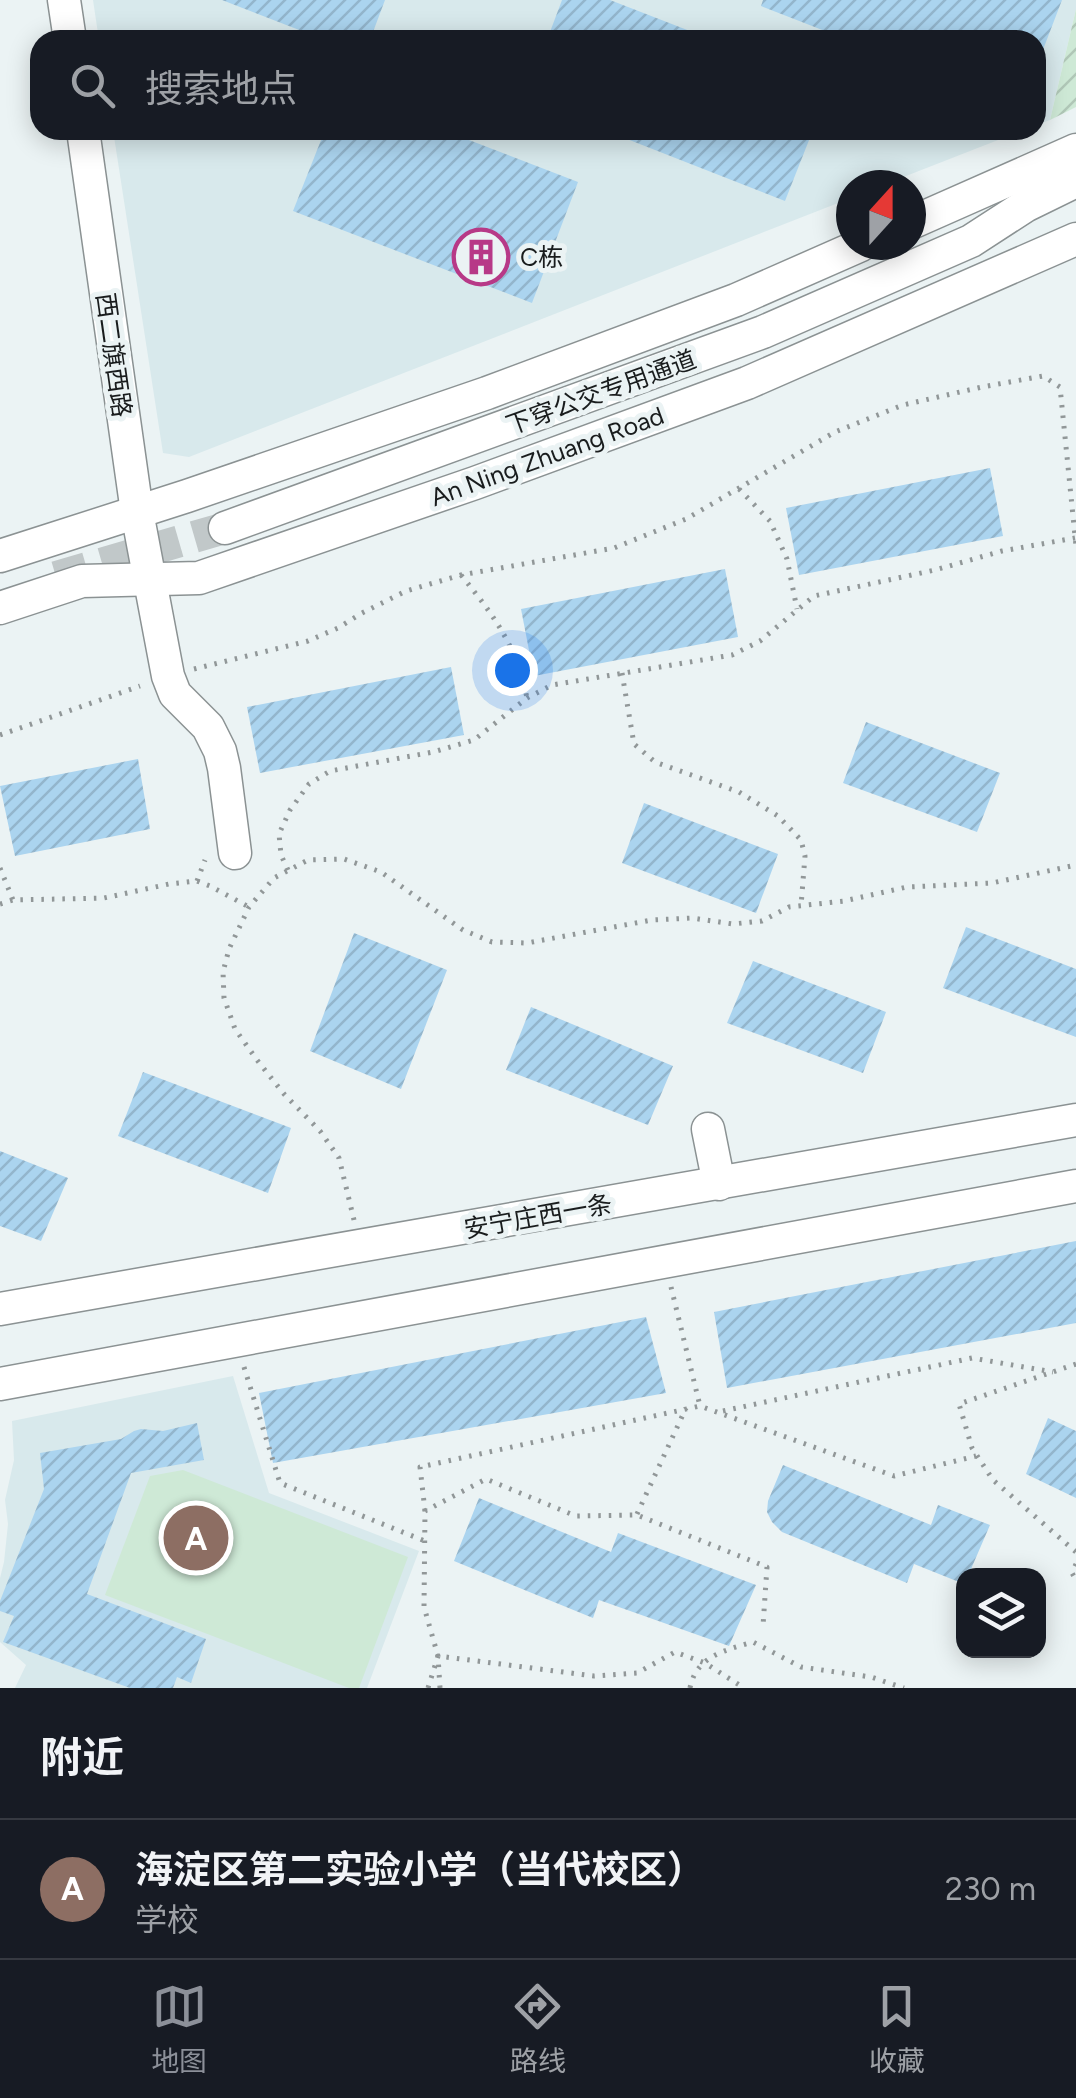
<!DOCTYPE html>
<html lang="zh">
<meta charset="utf-8">
<style>
body{margin:0;font-family:Figtree,"Noto Sans SC",sans-serif;background:#20242c;color:#f1f3f6}
.controls{position:absolute;right:30px;bottom:30px;display:grid;overflow:hidden;border-radius:20px;box-shadow:0 5px 25px #0003}
.controls button{width:90px;height:90px;display:grid;place-items:center;padding:0;border:0;border-bottom:2px solid #363941;background:#171b24;color:#f1f3f6;font:50px sans-serif}
.compass{position:absolute;left:836px;top:170px;width:90px;height:90px;border-radius:50%;background:#171b24;box-shadow:0 5px 25px #0003;rotate:21deg}
.you{position:absolute;left:512px;top:670px;width:35px;height:35px;margin:-25px;border:8px solid #fff;border-radius:50%;background:#1a73e8;box-shadow:0 0 0 15px #1a73e833}
.badge{display:grid;place-items:center;width:65px;height:65px;border-radius:50%;background:#8c9099;color:#fff;font-size:32px;font-weight:700}
.pin{position:absolute;translate:-50% -50%;border:5px solid #fff;box-shadow:0 2px 10px #0006}
.list{margin:0;padding:0;list-style:none}
h2{display:flex;justify-content:space-between;align-items:center;height:130px;margin:0;padding:0 40px;font-size:42px}
h2 small{font-size:32px;font-weight:400;color:#9ea1a6}
.list li{display:grid;grid-template-columns:65px 1fr auto;gap:30px;align-items:center;box-sizing:border-box;height:140px;padding:0 40px;border-top:2px solid #363941}
.list b{display:block;font-size:38px;white-space:nowrap}
.list p{margin:0;font-size:32px;white-space:nowrap;color:#9ea1a6}
.list em{font-size:32px;font-style:normal;color:#9ea1a6}
.icon{flex:none;width:55px;height:55px;fill:none;stroke:currentColor;stroke-width:2;stroke-linecap:round;stroke-linejoin:round}
.map{position:relative;flex:none;width:1076px;height:1688px;overflow:hidden}
.search{position:absolute;background:#171b24;box-shadow:0 5px 25px #0003;left:30px;right:30px;top:30px;height:110px;display:flex;align-items:center;gap:25px;box-sizing:border-box;padding:0 35px;border-radius:30px;color:#9ea1a6;font-size:38px}
.sheet{height:270px;background:#171b24}
nav{display:flex;justify-content:space-around;align-items:center;box-sizing:border-box;height:140px;border-top:2px solid #363941;background:#171b24;font-size:28px;color:#9ea1a6}
nav a{display:grid;justify-items:center;gap:5px}
nav .on{color:#8c9099}
.map>svg:first-child{display:block}
.built{fill:#d8e9ec}
.park{fill:#cee9d6}
.garden{fill:url(#garden-furrows)}
.building{fill:url(#building-hatch)}
.lines{fill:none;stroke-linecap:round;stroke-linejoin:round}
.minor-tunnel{stroke:#c1c8c9;stroke-width:32;stroke-dasharray:32 16;stroke-linecap:butt}
.minor-casing{stroke:#8b9293;stroke-width:35}
.path{stroke:#919798;stroke-width:5;stroke-dasharray:2.5 8;stroke-linecap:butt}
.minor{stroke:#fff;stroke-width:32}
.labels{text-anchor:middle;stroke-width:10;stroke-linejoin:round;paint-order:stroke}
.poi-label{font-size:25px;fill:#191c1d;stroke:#ebf3f4;text-anchor:start}
.street-label{font-size:25px;fill:#191c1d;stroke:#ebf3f4}
</style>
<div class="map">
<svg width="1076" height="1688" viewBox="0 0 1076 1688">
<defs>
<pattern id="garden-furrows" width="10" height="10" patternUnits="userSpaceOnUse" patternTransform="scale(2.5)"><rect width="10" height="10" fill="#cee9d6"/><path d="M-1 1l2-2M0 10L10 0M9 11l2-2" fill="none" stroke="#b0c7b7"/></pattern>
<pattern id="building-hatch" width="6" height="6" patternUnits="userSpaceOnUse" patternTransform="scale(2.5)"><rect width="6" height="6" fill="#abd4ef"/><path d="M-1 1l2-2M0 6l6-6M5 7l2-2" fill="none" stroke="#93b5cc"/></pattern>
</defs>
<rect width="100%" height="100%" fill="#ebf3f4"/>
<g class="built">
<path d="M93,0H1076V9L1050,120L1036,125V40H99Z"/>
<path d="M113,130H1024L883,185H851V198L189,457L163,453Z"/>
<path d="M233,1376L269,1493L419,1551L367,1688H15L26,1665L0,1642V1578L4,1562L8,1524L5,1500L14,1460L12,1421Z"/>
</g>
<path class="park" d="M183,1470L408,1557L359,1688H349L105,1595L150,1476Z"/>
<path class="garden" d="M1076,9V107L1050,120Z"/>
<g class="building">
<path d="M222,0H385L370,40H325Z"/>
<path d="M562,0H610L713,40H547Z"/>
<path d="M763,0H1062L1036,68V40H848L761,6Z"/>
<path d="M325,130H443L578,182L532,303L293,211Z"/>
<path d="M604,130H813L785,201Z"/>
<path d="M990,468L1003,536L799,575L786,508Z"/>
<path d="M725,569L738,637L534,676L521,609Z"/>
<path d="M451,667L464,735L260,773L247,707Z"/>
<path d="M866,722L1000,773L977,832L843,783Z"/>
<path d="M138,759L150,829L15,856L0,786Z"/>
<path d="M644,803L778,854L756,913L622,863Z"/>
<path d="M966,927L1076,969V1037L943,988Z"/>
<path d="M354,933L447,970L401,1089L310,1051Z"/>
<path d="M753,961L886,1012L863,1073L727,1023Z"/>
<path d="M531,1007L673,1066L648,1125L506,1070Z"/>
<path d="M143,1072L291,1128L268,1193L118,1136Z"/>
<path d="M0,1151L68,1178L41,1241L0,1226Z"/>
<path d="M1076,1241V1323L727,1388L714,1312Z"/>
<path d="M646,1317L666,1393L273,1463L259,1393Z"/>
<path d="M1048,1418L1076,1431V1498L1026,1474Z"/>
<path d="M197,1423L204,1460L131,1473L87,1594L206,1639L191,1683L177,1677L173,1688H130L3,1642L14,1616L0,1611V1601L44,1489L40,1453L121,1439L134,1431L141,1429L163,1431Z"/>
<path d="M783,1465L931,1525L938,1505L990,1525L968,1576H964V1584L914,1564L907,1583L782,1532L772,1522L767,1512L768,1501Z"/>
<path d="M479,1498L611,1552L618,1533L756,1585L729,1646L599,1600L593,1618L454,1561Z"/>
</g>
<g class="lines">
<path class="minor-tunnel" d="M56,577L225,528"/>
<g class="minor-casing">
<g id="minor">
<path d="M64,0L70,40"/>
<path d="M83,130L137,512L168,676L175,694L208,727L220,751L224,768L235,853"/>
<path d="M911,223L1076,150"/>
<path d="M225,528L763,332L971,241L1025,206L1076,181"/>
<path d="M0,556L187,496L487,393L736,300L861,245"/>
<path d="M0,608L82,581L199,578L475,483L747,383L1076,239"/>
<path d="M708,1129L719,1184"/>
<path d="M0,1309L1076,1120"/>
<path d="M0,1384L1076,1186"/>
</g>
</g>
<g class="path">
<path d="M739,489L770,521L787,559L797,609"/>
<path d="M461,575C495,617 516,645 527,698"/>
<path d="M194,669L308,641L338,628L362,613L406,591L461,575L614,548L686,519L835,432L903,405L982,387L1043,376L1060,387L1076,546"/>
<path d="M622,673L634,744L655,762L739,792L778,816L801,840L805,856L801,906"/>
<path d="M0,735L140,686"/>
<path d="M0,868L13,900"/>
<path d="M288,870L281,855L279,834L290,810L309,784L330,771L433,752L474,740L527,698L552,685L732,655L760,641L814,596L935,570L1002,551L1075,538"/>
<path d="M197,881L205,860"/>
<path d="M0,904L13,900L104,898L169,884L197,881L210,886L249,907"/>
<path d="M354,1220L339,1158L320,1131L284,1094L257,1060L235,1029L224,998L223,972L229,949L249,907L274,878L308,860L344,859L381,872L463,930L492,942L527,943L652,920L692,918L733,924L762,921L789,907L844,901L907,887L992,883L1076,865"/>
<path d="M671,1287L700,1406"/>
<path d="M1076,1364L959,1404L972,1448L993,1480L1076,1552"/>
<path d="M244,1367L280,1483L425,1541"/>
<path d="M723,1411L972,1358L1053,1372"/>
<path d="M425,1511L420,1467L700,1406L894,1476L976,1456"/>
<path d="M637,1514L686,1408"/>
<path d="M1076,1564L1072,1573L1076,1580"/>
<path d="M428,1688L438,1656L594,1676L637,1673L675,1652L705,1663L744,1688"/>
<path d="M440,1688L438,1656L424,1607L425,1511L486,1479L576,1516L637,1515L767,1567L763,1626"/>
<path d="M690,1688C696,1656 726,1650 753,1642L801,1667L871,1677L904,1688"/>
</g>
<use href="#minor" class="minor"/>
</g>
<defs>
<g id="building-ring" transform="scale(2.875)"><circle r="9.5" fill="#ebf3f4" stroke="#b73987" stroke-width="1.5"/><path d="M-4-6H4V6H1V3H-1V6H-4ZM-2.5-4.3h1.7v1.8h-1.7ZM.8-4.3h1.7v1.8H.8ZM-2.5-1h1.7V.8h-1.7ZM.8-1h1.7V.8H.8Z" fill="#b73987"/></g>
</defs>
<g fill-rule="evenodd">
<use href="#building-ring" x="481" y="257"/>
</g>
<g class="labels">
<g class="poi-label">
<text x="520" y="266">C栋</text>
</g>
<g class="street-label">
<text transform="translate(114 355) rotate(82)" y="9">西二旗西路</text>
<text transform="translate(601 392) rotate(-20)" y="9">下穿公交专用通道</text>
<text transform="translate(547 456) rotate(-20)" y="9">An Ning Zhuang Road</text>
<text transform="translate(538 1216) rotate(-10)" y="9">安宁庄西一条</text>
</g>
</g>
</svg>
<div class="controls">
<button><svg class="icon" aria-label="layers" viewBox="0 0 24 24"><path d="M12 4l9 5-9 5-9-5zM3 14l9 5 9-5"/></svg></button>
</div>
<svg class="compass" viewBox="-18 -18 36 36"><path d="M0-13l5 13h-10z" fill="#e53935"/><path d="M0 13l5-13h-10z" fill="#9ea1a6"/></svg>
<div class="you"></div>
<div class="pin badge" style="left:196px;top:1538px;background:#8d6e63">A</div>
<div class="search"><svg class="icon" aria-label="search" viewBox="0 0 24 24"><circle cx="10" cy="10" r="6"/><path d="M15 15l6 6"/></svg>搜索地点</div>
</div>
<section class="sheet">
<h2>附近<small></small></h2>
<ul class="list">
<li><span class="badge" style="background:#8d6e63">A</span><div><b>海淀区第二实验小学（当代校区）</b><p>学校</p></div><em>230 m</em></li>
</ul>
</section>
<nav>
<a class="on"><svg class="icon" aria-label="map" viewBox="0 0 24 24"><path d="M3 6l6-2 6 2 6-2v14l-6 2-6-2-6 2zM9 4v14M15 6v14"/></svg>地图</a>
<a><svg class="icon" aria-label="directions" viewBox="0 0 24 24"><path d="M12 3l9 9-9 9-9-9zM9 14v-3h6M13 9l2 2-2 2"/></svg>路线</a>
<a><svg class="icon" aria-label="saved" viewBox="0 0 24 24"><path d="M7 4h10v16l-5-4-5 4z"/></svg>收藏</a>
</nav>
